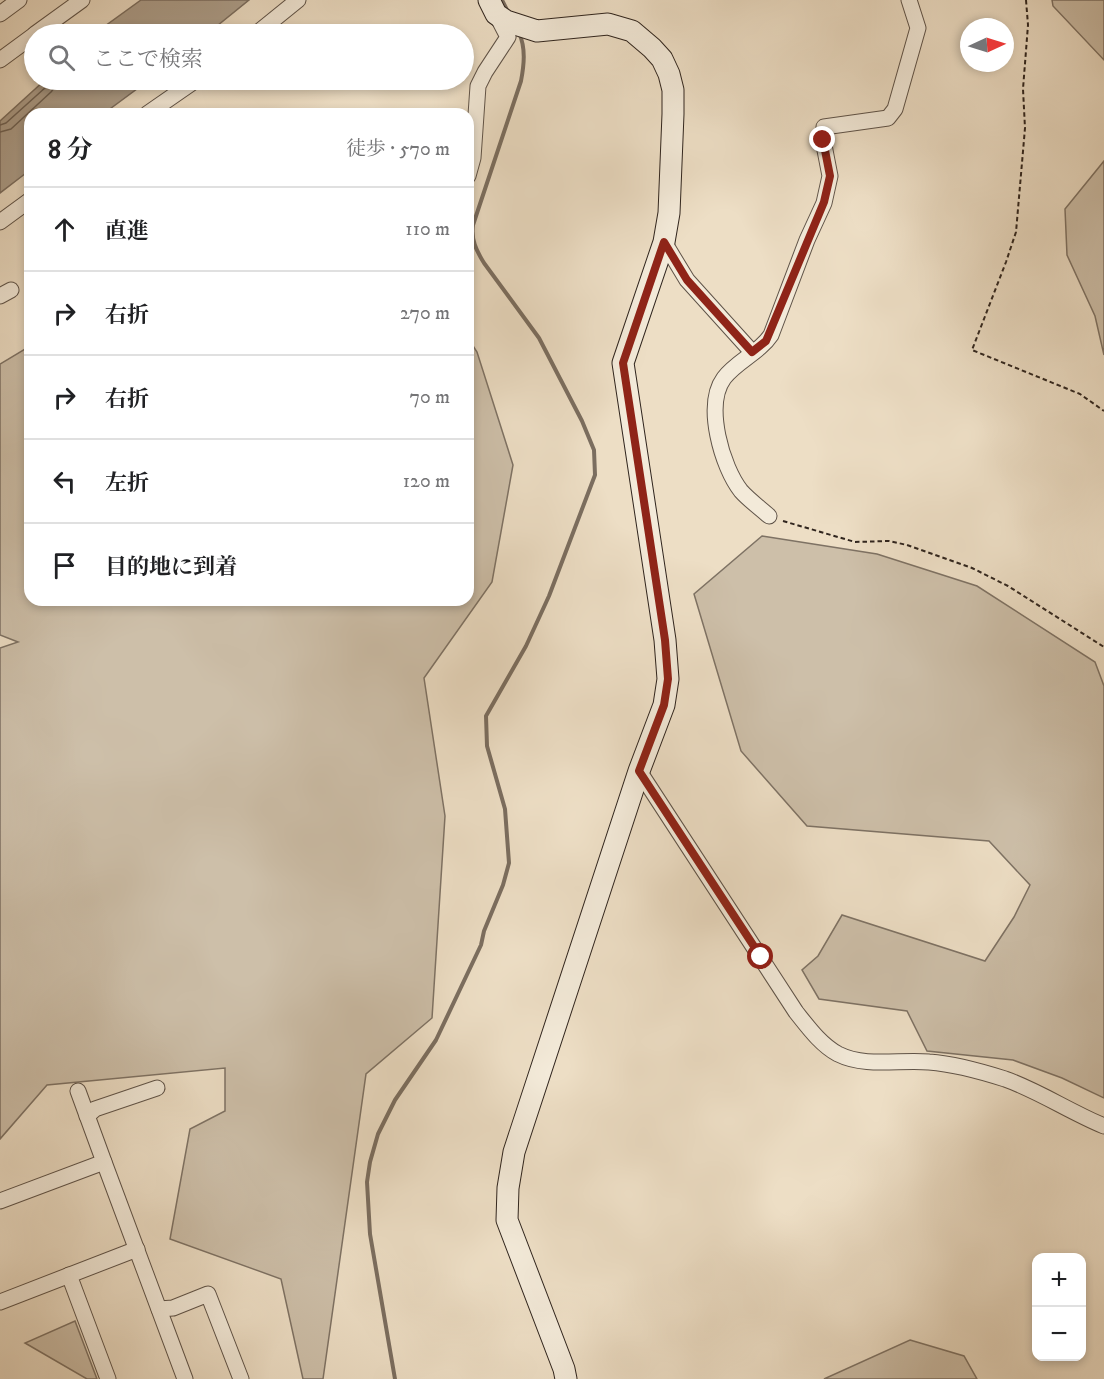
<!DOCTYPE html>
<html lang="ja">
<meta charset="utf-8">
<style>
body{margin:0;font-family:"IM FELL DW Pica","Noto Serif JP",serif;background:#f2f2f2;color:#202124}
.controls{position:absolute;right:18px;bottom:18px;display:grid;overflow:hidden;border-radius:12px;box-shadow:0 3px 9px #0003}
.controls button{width:54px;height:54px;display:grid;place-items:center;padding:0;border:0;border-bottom:2px solid #e0e0e0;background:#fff;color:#202124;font:30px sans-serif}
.compass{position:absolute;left:960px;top:18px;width:54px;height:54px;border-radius:50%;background:#fff;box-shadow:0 3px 9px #0003;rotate:86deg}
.stop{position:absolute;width:18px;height:18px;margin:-14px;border:4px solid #8f2418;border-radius:50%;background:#fff}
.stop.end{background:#8f2418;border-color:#fff;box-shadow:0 2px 6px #0008}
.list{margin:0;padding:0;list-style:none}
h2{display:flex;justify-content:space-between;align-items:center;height:78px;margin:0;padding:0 24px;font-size:26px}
h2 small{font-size:20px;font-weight:400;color:#757577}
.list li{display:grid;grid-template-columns:39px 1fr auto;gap:18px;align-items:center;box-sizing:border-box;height:84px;padding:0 24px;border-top:2px solid #e0e0e0}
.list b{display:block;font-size:22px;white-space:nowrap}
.list em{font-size:20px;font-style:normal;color:#757577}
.icon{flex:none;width:33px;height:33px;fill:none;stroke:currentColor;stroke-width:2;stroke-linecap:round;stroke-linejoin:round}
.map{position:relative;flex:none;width:1104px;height:1379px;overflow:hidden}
.search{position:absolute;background:#fff;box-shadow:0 3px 9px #0003;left:24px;top:24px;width:450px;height:66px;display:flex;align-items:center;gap:15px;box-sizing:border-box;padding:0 21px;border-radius:33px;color:#757577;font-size:22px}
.panel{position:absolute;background:#fff;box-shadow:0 3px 9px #0003;left:24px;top:108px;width:450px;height:498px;border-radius:18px}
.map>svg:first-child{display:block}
.green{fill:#cdbfa9;stroke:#7e7264;stroke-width:1.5}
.water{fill:#ad9f8c;stroke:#7b6e60;stroke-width:1.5}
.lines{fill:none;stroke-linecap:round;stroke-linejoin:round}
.shore{stroke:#6e6255;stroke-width:1.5}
.stream{stroke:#7b6e60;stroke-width:4}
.street-casing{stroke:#5f5348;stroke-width:17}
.secondary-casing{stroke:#30251e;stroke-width:23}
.path{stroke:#30251e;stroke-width:2;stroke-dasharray:4.5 3;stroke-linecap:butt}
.street{stroke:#f3ead9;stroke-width:15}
.secondary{stroke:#f3ead9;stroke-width:21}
.route{stroke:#8f2418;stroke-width:8}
</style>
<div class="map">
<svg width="1104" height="1379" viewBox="0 0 1104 1379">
<rect width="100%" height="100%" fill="#eddec5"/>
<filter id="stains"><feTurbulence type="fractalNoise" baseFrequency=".00333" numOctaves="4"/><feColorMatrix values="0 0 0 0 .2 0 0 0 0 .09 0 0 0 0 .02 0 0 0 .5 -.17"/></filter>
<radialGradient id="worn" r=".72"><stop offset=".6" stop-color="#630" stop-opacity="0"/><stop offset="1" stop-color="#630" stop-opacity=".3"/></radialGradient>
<g class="green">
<path d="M1052,0H1104V60L1053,6Z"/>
<path d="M1104,161V355L1095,316L1067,255L1065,209Z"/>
<path d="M468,338L477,352L513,465L492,582L424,678L445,816L432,1018L366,1074L323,1379H303L281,1279L170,1239L190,1129L225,1111V1068L47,1085L0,1139V648L18,642L0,635V364L30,346V600H468Z"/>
<path d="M762,536L877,554L977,586L1095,662L1104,686V1098L1062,1078L1013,1060L927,1051L907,1011L819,999L802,970L818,956L842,915L985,961L1014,917L1030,885L989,841L807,826L741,751L694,594Z"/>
<path d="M75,1321L97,1379H87L25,1343Z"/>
<path d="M910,1340L964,1356L977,1379H824Z"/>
</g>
<g class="water">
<path d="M141,0H249L207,34H94Z"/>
<path d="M45,80H149L103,114H30V170L0,193V121Z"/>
</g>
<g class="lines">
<g class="shore">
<path d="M0,125L6,123L46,87L48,80"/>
<path d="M0,132L11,129L51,92L55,87L56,80"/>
</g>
<g class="stream">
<path d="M502,0L507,10"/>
<path d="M395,1379L370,1234L367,1182L370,1162L378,1134L395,1100L436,1040L481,945L484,931L503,885L509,863L505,809L487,746L486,716L526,646L549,596L595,475L594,450L582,421L539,338L484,263C476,250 471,240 473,225L521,81C524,65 526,48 519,33"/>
</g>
<g class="street-casing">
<g id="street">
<path d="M0,14L19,0"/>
<path d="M35,34L82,0"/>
<path d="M256,34L298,0"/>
<path d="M0,60L34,35"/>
<path d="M147,114L196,80"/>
<path d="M468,176L473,158L478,86L485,72L508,37L496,14"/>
<path d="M0,222L30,200"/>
<path d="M664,242L687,280L752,352"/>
<path d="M0,296L11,290"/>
<path d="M769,516C760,508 749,500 741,491C722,467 704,405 724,378C737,361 759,353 771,335L807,240L824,203L830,176L823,140L824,127L888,118L895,109L918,28L909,0"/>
<path d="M639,771L796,1012C808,1027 821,1045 838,1054C866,1068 900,1059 929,1062C954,1064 980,1071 1005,1079C1039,1091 1070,1112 1104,1126"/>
<path d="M78,1091L104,1162"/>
<path d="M87,1116L95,1109L157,1088"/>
<path d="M0,1201L104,1162L185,1379"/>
<path d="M69,1275L108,1379"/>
<path d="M0,1302L137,1249"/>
<path d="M159,1309L173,1308L208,1294L241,1379"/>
</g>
</g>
<g class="secondary-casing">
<path id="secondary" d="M489,0L496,14L506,21L537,31L608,24L632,31L652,48L662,59L669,74L673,90V114L669,213L664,242L623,363L665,640L668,679L664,705L639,771L514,1152L508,1188L507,1220L564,1369L566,1379"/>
</g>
<g class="path">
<path d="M1026,0L1028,25L1023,89L1025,128L1016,232L1006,262L972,350L1080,394L1104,411"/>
<path d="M783,521L855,542L889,541L907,545L972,568L1008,586L1104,647"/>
</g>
<use href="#street" class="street"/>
<use href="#secondary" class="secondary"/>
</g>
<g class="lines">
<path class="route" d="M761,957L639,771L664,705L668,679L665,640L623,363L664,242L687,280L752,352L766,341L824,202L830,176L823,140"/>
</g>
<rect width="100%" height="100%" filter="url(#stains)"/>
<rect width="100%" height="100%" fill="url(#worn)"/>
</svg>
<div class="controls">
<button>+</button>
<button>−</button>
</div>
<svg class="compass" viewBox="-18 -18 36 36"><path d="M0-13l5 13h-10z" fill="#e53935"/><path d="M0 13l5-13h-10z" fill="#757577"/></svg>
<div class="stop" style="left:761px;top:957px"></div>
<div class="stop end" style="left:823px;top:140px"></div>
<div class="search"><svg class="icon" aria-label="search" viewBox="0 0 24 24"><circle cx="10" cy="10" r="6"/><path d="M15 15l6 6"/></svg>ここで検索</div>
<section class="panel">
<h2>8 分<small>徒歩 · 570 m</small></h2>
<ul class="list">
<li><svg class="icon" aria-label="ahead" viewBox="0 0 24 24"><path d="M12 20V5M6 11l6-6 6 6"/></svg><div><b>直進</b></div><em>110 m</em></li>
<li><svg class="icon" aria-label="right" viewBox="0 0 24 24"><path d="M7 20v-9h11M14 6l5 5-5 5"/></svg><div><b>右折</b></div><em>270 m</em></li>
<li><svg class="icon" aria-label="right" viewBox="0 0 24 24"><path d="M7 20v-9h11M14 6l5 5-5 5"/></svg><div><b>右折</b></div><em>70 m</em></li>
<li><svg class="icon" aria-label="left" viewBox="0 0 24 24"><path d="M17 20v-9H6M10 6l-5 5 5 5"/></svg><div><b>左折</b></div><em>120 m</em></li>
<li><svg class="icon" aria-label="arrive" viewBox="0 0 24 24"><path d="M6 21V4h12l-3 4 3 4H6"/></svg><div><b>目的地に到着</b></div></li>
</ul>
</section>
</div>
